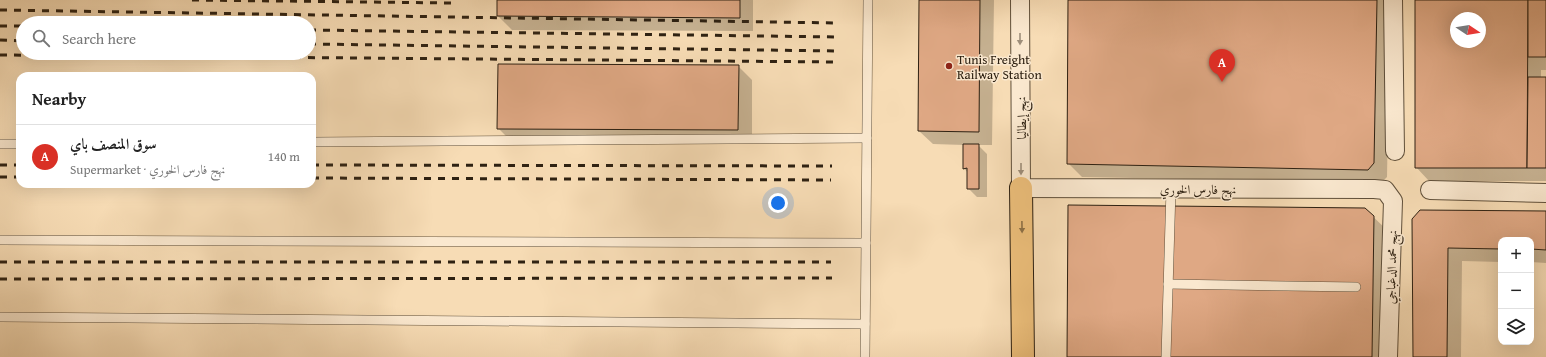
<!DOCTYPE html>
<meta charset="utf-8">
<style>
body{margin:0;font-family:"Gentium Book Plus",Amiri,serif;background:#f6f6f6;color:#222}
.controls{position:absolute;right:12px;bottom:12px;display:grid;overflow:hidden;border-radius:8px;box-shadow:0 4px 16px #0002}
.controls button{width:36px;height:36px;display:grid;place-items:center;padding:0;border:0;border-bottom:1px solid #e0e0e0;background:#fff;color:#222;font:20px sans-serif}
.compass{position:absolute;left:1450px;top:12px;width:36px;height:36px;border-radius:50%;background:#fff;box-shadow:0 4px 16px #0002;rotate:102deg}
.you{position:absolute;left:778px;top:203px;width:14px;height:14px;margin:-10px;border:3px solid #fff;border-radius:50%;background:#1a73e8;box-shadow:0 0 0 6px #1a73e833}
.badge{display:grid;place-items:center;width:26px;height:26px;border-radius:50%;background:#d93025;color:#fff;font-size:13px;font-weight:700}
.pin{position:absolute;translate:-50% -33px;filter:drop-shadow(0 1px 2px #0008)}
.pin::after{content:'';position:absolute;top:21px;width:14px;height:12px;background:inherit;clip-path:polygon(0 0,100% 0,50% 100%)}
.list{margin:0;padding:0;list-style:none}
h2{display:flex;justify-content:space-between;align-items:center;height:52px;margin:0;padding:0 16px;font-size:17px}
h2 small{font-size:13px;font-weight:400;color:#767676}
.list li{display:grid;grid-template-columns:26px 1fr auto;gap:12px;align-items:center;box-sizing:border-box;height:64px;padding:0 16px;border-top:1px solid #e0e0e0}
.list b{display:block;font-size:15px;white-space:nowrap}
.list p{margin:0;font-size:13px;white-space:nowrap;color:#767676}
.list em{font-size:13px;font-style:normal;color:#767676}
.icon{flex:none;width:22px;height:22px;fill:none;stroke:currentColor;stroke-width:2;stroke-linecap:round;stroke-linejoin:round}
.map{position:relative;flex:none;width:1546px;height:357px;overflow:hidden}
.search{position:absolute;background:#fff;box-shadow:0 4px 16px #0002;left:16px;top:16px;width:300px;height:44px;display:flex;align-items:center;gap:10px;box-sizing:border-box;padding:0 14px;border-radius:22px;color:#767676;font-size:15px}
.panel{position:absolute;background:#fff;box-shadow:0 4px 16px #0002;left:16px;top:72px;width:300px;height:116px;border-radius:12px}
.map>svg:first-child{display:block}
.shadow{fill:#0003;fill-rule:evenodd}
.building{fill:#dfa884;stroke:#2e2112;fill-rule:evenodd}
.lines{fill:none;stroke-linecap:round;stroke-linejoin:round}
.service-casing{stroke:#60503b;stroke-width:10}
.minor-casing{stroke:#60503b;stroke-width:20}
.motorway-casing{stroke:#2e2112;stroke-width:24}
.service{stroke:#fae8cf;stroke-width:9}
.minor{stroke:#fae8cf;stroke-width:18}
.motorway{stroke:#ecbe7a;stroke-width:22}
.rail{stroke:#2e2112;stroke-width:3;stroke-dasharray:7 7;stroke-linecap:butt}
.oneway{fill:#9e8e7a}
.oneway2{fill:#8d7046}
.poi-dot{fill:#8f2418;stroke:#fae8cf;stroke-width:1.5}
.labels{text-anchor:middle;stroke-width:3;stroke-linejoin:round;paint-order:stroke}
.poi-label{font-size:13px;fill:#2e2112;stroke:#fae8cf;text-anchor:start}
.street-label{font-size:13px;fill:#2e2112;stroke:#fae8cf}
</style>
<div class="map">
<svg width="1546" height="357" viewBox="0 0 1546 357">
<rect width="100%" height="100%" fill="#f7dcb5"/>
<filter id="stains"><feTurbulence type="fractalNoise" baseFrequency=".005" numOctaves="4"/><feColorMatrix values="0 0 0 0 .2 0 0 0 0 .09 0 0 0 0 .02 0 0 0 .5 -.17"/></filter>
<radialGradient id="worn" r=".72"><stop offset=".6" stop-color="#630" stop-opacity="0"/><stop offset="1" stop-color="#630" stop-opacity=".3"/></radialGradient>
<g class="shadow">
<path d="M498,0H753V31L512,30L498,16Z"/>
<path d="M920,0H994L992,145H978L987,154V197H977L968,188V173L964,168V145L933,144L919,131Z"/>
<path d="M1069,0H1390L1387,177L1381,183L1082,177L1068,163Z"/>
<path d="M1416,0H1546V70H1541V78H1546V181H1429L1416,167ZM1456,18H1480V42H1456Z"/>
<path d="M738,66L752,80V143L512,142L498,128Z"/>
<path d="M1365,209L1388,231L1385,357H1068Z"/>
<path d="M1546,212V263L1531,262V240H1501V262L1462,261L1461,357H1414L1413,220Z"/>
</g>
<g class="building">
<path d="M497,0H740V18L497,16Z"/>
<path d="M919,0H980L979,132L918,131Z"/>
<path d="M1068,0H1377L1374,163L1368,170L1067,164Z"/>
<path d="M1415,0H1528L1527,168H1415ZM1456,18H1480V42H1456Z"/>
<rect x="1528" y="0" width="18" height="57"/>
<path d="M498,64L739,65L738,130L497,129Z"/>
<path d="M1528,77H1546V168H1527Z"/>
<path d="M963,144H979V189H967V168L963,169Z"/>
<path d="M1068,205L1365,208L1374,216L1372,357H1067Z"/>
<path d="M1420,210L1546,211V250L1531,249V240H1501V249L1448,248L1447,357H1413L1412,219Z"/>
</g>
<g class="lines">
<g class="service-casing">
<g id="service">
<path d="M312,142L867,138"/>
<path d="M0,144H20"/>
<path d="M0,240L866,243"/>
<path d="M1168,284L1356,287"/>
<path d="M0,317L865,324"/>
<path d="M865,357L868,0"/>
<path d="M1166,357L1171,189"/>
</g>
</g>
<g class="minor-casing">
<g id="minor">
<path d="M1020,0L1021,188L1374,189L1385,190L1393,201L1388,357"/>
<path d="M1393,0L1395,151"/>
<path d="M1430,190L1546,193"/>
</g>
</g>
<g class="motorway-casing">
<path id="motorway" d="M1021,188L1023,357"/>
</g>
<use href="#service" class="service"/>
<use href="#minor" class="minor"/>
<use href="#motorway" class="motorway"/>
<g class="rail">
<path d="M192,0L454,3"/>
<path d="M0,10L838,23"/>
<path d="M0,26H23"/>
<path d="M309,30L838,37"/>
<path d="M0,40L23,41"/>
<path d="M309,44L837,51"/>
<path d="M0,55L837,62"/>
<path d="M0,165H20"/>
<path d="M312,165L832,166"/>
<path d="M0,177H20"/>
<path d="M312,178L831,180"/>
<path d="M0,262H831"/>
<path d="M0,279L832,278"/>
</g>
</g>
<defs><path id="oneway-solid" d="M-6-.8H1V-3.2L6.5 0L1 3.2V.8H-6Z"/></defs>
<g class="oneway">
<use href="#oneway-solid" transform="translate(1020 39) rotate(90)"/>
<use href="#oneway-solid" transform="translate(1021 169) rotate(90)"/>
</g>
<use class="oneway2" href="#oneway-solid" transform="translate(1022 227) rotate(89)"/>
<circle class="poi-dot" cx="949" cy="66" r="4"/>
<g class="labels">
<g class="poi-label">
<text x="957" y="64">Tunis Freight<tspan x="957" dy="15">Railway Station</tspan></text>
</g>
<g class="street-label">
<text transform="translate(1021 118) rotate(-90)" y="5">نهج إيطاليا</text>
<text x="1198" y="194">نهج فارس الخوري</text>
<text transform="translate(1391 267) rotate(-88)" y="5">نهج محمد الدغباجي</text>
</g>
</g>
<rect width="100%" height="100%" filter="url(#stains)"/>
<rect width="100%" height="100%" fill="url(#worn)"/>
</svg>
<div class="controls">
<button>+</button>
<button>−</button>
<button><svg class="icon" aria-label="layers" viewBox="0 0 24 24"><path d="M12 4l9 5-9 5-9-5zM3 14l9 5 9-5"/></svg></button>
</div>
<svg class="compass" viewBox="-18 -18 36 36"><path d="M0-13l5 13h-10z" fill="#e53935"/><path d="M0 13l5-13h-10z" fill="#767676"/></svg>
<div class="you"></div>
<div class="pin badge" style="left:1222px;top:82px">A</div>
<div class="search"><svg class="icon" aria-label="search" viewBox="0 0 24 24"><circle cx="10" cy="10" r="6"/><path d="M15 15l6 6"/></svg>Search here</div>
<section class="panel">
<h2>Nearby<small></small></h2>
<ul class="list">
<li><span class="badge">A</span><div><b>سوق المنصف باي</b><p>Supermarket · نهج فارس الخوري</p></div><em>140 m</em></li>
</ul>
</section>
</div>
